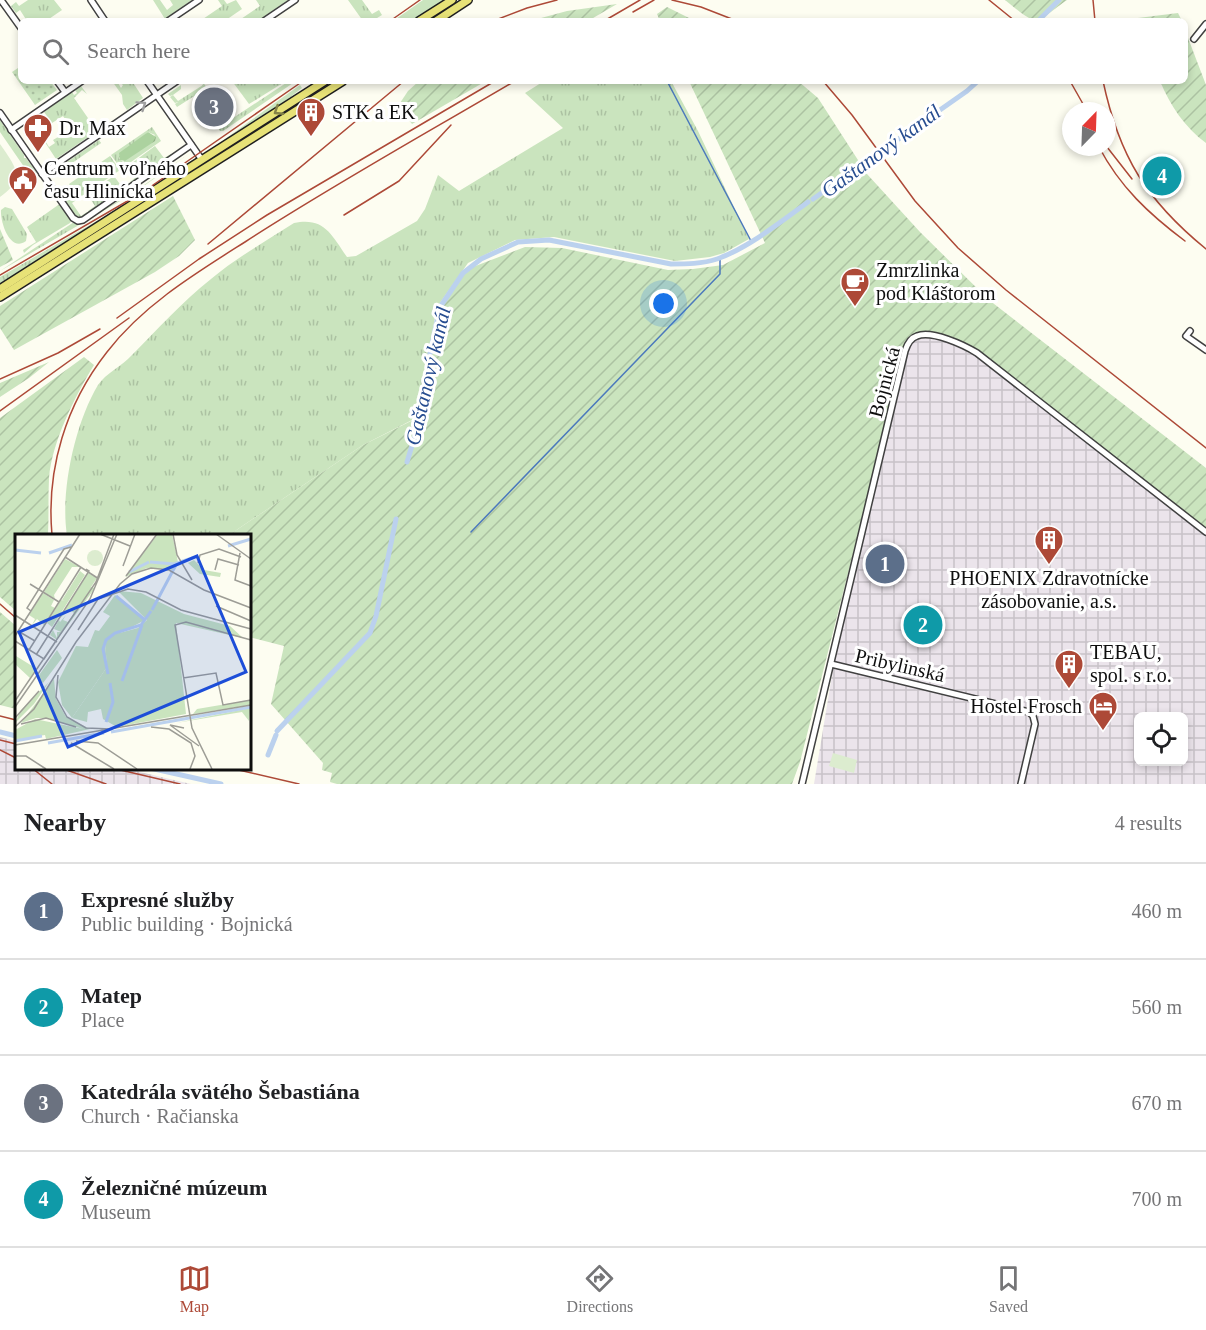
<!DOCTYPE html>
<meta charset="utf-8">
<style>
body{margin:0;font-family:"Times New Roman",serif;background:#f6f6f6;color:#202124}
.controls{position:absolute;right:18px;bottom:18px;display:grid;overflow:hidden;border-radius:9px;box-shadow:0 3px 9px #0003}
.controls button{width:54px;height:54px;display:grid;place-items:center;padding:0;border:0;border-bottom:2px solid #e0e0e0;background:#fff;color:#202124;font:30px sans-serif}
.compass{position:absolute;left:1062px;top:102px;width:54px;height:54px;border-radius:50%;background:#fff;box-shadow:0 3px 9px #0003;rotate:23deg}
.you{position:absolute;left:664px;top:304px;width:21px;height:21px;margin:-15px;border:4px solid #fff;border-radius:50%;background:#1a73e8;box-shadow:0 0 0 9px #1a73e833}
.badge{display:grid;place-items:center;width:39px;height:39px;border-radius:50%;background:#ad4937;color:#fff;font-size:20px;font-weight:700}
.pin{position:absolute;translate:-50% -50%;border:3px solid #fff;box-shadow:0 2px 6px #0006}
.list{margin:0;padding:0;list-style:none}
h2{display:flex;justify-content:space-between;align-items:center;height:78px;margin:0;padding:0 24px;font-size:26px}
h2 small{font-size:20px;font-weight:400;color:#757577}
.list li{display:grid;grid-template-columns:39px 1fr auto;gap:18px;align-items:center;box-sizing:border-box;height:96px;padding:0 24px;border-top:2px solid #e0e0e0}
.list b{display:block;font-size:22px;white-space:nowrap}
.list p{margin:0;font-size:20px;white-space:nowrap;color:#757577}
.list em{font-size:20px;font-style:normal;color:#757577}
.icon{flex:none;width:33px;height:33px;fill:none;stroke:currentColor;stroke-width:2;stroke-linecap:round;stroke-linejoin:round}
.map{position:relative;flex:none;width:1206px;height:784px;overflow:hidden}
.search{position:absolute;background:#fff;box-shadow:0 3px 9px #0003;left:18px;right:18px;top:18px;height:66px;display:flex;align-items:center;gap:15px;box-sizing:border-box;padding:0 21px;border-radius:9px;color:#757577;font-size:22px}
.sheet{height:462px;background:#fff}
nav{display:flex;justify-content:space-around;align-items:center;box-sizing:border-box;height:84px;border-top:2px solid #e0e0e0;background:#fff;font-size:16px;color:#757577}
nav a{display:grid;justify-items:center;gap:3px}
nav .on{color:#ad4937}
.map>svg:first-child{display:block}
.industrial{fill:url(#industrial-grid);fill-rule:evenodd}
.grass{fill:url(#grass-tufts);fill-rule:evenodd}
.forest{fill:url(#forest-firs)}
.park{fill:url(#park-dots)}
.garden{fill:url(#garden-furrows)}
.pitch{fill:#dceccf}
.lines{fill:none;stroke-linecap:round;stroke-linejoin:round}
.stream{stroke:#4c79bc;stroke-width:1.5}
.canal{stroke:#bbd1ee;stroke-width:5}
.minor-casing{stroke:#414141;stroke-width:8}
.major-casing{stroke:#1f1f1f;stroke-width:10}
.minor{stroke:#fff;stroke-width:5}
.major{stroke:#e7e277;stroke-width:7}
.tram{stroke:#ad4937;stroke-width:1.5}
.rail{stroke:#ad4937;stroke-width:1.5}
.oneway{stroke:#9f9f9f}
.oneway2{stroke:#858348}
.labels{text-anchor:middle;stroke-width:6;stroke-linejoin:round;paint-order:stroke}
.poi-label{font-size:20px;fill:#0e0e0e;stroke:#fff;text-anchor:start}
.street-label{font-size:20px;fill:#0e0e0e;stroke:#fff}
.water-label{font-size:21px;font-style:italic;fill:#274d90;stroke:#fff}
.inset-river{fill:none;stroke:#bbd1ee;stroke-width:3}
.inset-road{fill:none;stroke:#9d9d96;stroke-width:1.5}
.view{fill:#1d4ed8;fill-opacity:0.15;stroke:#1d4ed8;stroke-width:3}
.inset-edge{fill:none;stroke:#0e0e0e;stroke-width:3}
</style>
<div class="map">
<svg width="1206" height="784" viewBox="0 0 1206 784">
<defs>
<pattern id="industrial-grid" width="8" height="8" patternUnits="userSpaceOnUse" patternTransform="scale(1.5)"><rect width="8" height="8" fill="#ebe4eb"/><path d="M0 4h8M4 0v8" fill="none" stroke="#c8c2c8"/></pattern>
<pattern id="grass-tufts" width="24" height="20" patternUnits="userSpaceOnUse" patternTransform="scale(1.5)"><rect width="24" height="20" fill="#cae4be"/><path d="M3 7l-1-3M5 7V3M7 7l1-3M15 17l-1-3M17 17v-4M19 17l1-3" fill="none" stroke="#acc2a2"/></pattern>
<pattern id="forest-firs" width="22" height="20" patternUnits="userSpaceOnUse" patternTransform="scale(1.5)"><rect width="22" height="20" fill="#acd29f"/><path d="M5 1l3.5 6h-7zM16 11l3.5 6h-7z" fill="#93b388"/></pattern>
<pattern id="park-dots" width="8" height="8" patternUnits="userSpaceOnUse" patternTransform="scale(1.5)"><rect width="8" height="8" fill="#cae4be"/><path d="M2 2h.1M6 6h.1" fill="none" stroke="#acc2a2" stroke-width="1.8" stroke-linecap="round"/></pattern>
<pattern id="garden-furrows" width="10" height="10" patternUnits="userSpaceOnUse" patternTransform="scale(1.5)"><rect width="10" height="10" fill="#cae4be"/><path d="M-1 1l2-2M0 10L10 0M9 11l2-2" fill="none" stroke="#acc2a2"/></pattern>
</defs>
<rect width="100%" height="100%" fill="#fdfdf1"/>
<g class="industrial">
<path d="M921,334L968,346L1206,534V784H814L837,645L906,345ZM1138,716H1184V762H1138Z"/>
<path d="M0,737L16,741V768H123L191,784H0Z"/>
</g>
<g class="grass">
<path d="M28,0H54L62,10L46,21H27L20,10L16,13L11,6L16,2L19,6Z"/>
<path d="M153,0H160L167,10L173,5L170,0H192L165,19Z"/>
<path d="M218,0H224L227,4L236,0L242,9L226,20L230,18L232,21H200L222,6Z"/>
<path d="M256,0H288L258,21H238L260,6Z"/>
<path d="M348,0H362L372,14L379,10L382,15L372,21H363Z"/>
<path d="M423,0H447L414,21H393Z"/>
<path d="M112,81H117L121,88L123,85L118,81H132L143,98L127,110L123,104L122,95Z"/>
<path d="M202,81L207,88L177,107L175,104L178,102L175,103L170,97L173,95L170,96L168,94L181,85V89L173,95L178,101L203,85Z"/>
<path d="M232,81H286L249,104Z"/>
<path d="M289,81H296L223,131H220L218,128Z"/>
<path d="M330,81H337L215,158L214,156Z"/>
<path d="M544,81H671L698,131L749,239L724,253L710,257L675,261L554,237L515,240L468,263L437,307L416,418L363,445L229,535H67C60,492 75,423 98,385C106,373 122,366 132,355C158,329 181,303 211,279C236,258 266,241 294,223C324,217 331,234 347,257L356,256L417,221L425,209L438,175L459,191L563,128L525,93Z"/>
<path d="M300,85L302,88L270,113L211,149Z"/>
<path d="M81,86L87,94L82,90L74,98L97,131L56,159L31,121L33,119L35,122L37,120L36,117L41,114L50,125L40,132L49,147L55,143L53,140L63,134L65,136L73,131L63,116L52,123L44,112L72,92L74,95L77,93L75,90Z"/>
<path d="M0,120L24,155V158H26L37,173L31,177L0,132Z"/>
<path d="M152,127L161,141L121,169L111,155ZM148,132L155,135L123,162L119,158Z"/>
<path d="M99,140L101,143L52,177L51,173Z"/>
<path d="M155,146L164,158L171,154L172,156L132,185L130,182L136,177L128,166Z"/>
<path d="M190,153L134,193L0,271L74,222L80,223L106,206L108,207L134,192Z"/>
<path d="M110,156L120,170L79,198L69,184Z"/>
<path d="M194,159L191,162L0,285V277L119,208Z"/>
<path d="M114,176L122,187L129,183L131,185L90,214L88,211L95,206L87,194Z"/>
<path d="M68,185L78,199L72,203L81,216L87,212L89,214L80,219L72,216L74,214L59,192Z"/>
<path d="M61,203L72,219L70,223L33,245L24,253L23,250L36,242L27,227Z"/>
<path d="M5,207L12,209L27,234L26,241C10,253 0,222 1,210Z"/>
</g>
<path class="forest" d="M148,132L156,137L155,141L125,161L120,160L119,153Z"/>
<path class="park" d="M21,66V81H50L57,90L35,105L12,72Z"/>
<g class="garden">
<path d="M1005,0H1067C1032,25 1040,28 1005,0Z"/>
<path d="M617,4L588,21H530L567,11Z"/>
<path d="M667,7L695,21H660L657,14Z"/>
<path d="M1178,13L1182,21H1140L1138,18Z"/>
<path d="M1185,30L1206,85V143C1185,128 1170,105 1160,81H1185Z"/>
<path d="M419,81H486L412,124L398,106L408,91Z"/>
<path d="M689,81H798L818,98L867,174L920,232L989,300L1206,468V534L968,346L921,334L906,345L800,762L792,784H337L330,782L332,773L322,770L323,763L271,704L284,646L249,637V535H229L363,445L421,416L429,358L440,307L465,270L525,247L562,248L668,270L693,269L723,265L765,243Z"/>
<path d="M173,196L195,240L179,256L155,272L14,350L0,328V306Z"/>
<path d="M0,229L13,260L0,267Z"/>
<path d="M84,357L94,365C75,396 52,442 49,478C48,497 49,516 48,535H16V611L0,597V418Z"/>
<path d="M49,362L29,378L0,397V383Z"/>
<path d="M0,612L16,626V709L0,705Z"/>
</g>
<g class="pitch">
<path d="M0,144C15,166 27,178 0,197Z"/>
<path d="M833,753L857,760L854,773L829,766Z"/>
</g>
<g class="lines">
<g class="stream">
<path d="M667,81L751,241"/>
<path d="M471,532L720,274V258"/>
</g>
<g class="canal">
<path d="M1038,21L1059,0"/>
<path d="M813,199L967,91L978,81"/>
<path d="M407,462L421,416L429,358L440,307L463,273L481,259L518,242L549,240L671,264C686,264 702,264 717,259C748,248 782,221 808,202"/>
<path d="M277,731L370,633L376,616L396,519"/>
<path d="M0,732L16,736"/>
<path d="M268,755L276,735"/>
<path d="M150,768L221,784"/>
</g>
<g class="minor-casing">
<g id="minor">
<path d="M1,0L21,28"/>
<path d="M91,0L105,21"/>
<path d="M168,21L199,0"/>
<path d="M264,21L295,0"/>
<path d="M1194,39L1206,24"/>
<path d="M57,81L65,92"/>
<path d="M147,81L202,160"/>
<path d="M0,113L73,218L78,221L83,220L191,145"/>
<path d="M11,130L82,81"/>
<path d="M42,174L177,81"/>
<path d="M1190,331L1186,336L1206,350"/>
<path d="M831,664L1029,712L1033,716L1035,724L1021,784"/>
<path d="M802,784L905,351C907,345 910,338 917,336C932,330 964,345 977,353L1206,532"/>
</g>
</g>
<g class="major-casing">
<g id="major">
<path d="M419,21L452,0"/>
<path d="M436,21L468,0"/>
<path d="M0,289L325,81"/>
<path d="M0,297L343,81"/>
</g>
</g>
<use href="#minor" class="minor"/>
<use href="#major" class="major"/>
<g class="tram">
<path d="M390,21L420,0"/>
<path d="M0,275L143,192L303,81"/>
</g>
<g class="rail">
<path d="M672,0L701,7L737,21"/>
<path d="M989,0L1015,21"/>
<path d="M1093,0L1095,21"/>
<path d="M633,12L654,0"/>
<path d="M493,21L527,8L557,0"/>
<path d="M604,21L640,0"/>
<path d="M823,81L852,115L915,201L958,248L1006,290L1206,448"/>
<path d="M1070,81L1087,111"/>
<path d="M1103,81C1119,156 1146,200 1206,249"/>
<path d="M1099,147C1120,187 1149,214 1185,241"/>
<path d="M1107,147L1132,179"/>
<path d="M344,215L399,181L451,125"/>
<path d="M208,244L404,81"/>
<path d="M117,318L199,259L267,215L495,81"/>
<path d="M0,379L58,353L100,329"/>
<path d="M0,411L129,318"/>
<path d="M52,535C46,469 66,404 107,352C143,305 196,273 245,242C333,185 425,134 515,81"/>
<path d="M0,604L16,618"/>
<path d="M0,716L16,720"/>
<path d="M0,740L16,744"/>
<path d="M0,750L16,758"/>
<path d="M32,768L52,784"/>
<path d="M61,768L106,784"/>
<path d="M112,768L180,784"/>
<path d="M230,768L299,784"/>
</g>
</g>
<defs><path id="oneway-chevron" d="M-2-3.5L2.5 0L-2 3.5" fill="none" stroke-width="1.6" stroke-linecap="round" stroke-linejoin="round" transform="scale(1.5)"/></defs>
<use class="oneway" href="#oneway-chevron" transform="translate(142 105) rotate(-35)"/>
<use class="oneway2" href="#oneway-chevron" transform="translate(278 111) rotate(147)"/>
<defs>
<g id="building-pin" transform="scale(1.5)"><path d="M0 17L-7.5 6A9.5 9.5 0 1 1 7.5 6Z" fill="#ad4937" stroke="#fff"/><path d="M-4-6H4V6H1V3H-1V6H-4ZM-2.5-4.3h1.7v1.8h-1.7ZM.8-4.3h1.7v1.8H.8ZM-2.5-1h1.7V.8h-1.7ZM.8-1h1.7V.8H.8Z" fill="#fff"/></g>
<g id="pharmacy-pin" transform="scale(1.5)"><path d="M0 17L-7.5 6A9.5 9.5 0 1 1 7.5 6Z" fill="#ad4937" stroke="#fff"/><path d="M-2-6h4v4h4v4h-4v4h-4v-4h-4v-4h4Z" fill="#fff"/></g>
<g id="civic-pin" transform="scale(1.5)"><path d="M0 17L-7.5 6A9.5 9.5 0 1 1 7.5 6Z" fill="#ad4937" stroke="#fff"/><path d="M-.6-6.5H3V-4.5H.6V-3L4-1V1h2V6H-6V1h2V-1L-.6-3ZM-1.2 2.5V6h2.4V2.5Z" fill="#fff"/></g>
<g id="cafe-pin" transform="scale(1.5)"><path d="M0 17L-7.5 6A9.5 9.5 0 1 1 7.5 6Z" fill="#ad4937" stroke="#fff"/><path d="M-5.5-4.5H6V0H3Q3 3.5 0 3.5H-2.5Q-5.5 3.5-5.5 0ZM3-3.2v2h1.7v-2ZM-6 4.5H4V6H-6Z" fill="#fff"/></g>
<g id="hotel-pin" transform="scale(1.5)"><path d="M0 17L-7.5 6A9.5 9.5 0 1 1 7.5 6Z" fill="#ad4937" stroke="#fff"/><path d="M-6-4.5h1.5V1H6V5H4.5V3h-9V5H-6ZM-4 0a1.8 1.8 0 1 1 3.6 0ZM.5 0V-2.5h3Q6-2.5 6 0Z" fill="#fff"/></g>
</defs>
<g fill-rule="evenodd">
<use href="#building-pin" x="311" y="112"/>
<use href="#pharmacy-pin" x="38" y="128"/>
<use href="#civic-pin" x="23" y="180"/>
<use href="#cafe-pin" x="855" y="282"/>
<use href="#building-pin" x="1049" y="540"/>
<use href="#building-pin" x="1069" y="664"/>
<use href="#hotel-pin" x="1103" y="706"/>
</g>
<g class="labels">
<g class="poi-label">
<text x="332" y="119">STK a EK</text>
<text x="59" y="135">Dr. Max</text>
<text x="44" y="175">Centrum voľného<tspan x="44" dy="23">času Hlinícka</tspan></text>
<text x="876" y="277">Zmrzlinka<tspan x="876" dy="23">pod Kláštorom</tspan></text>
<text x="1049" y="585" text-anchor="middle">PHOENIX Zdravotnícke<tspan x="1049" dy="23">zásobovanie, a.s.</tspan></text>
<text x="1090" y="659">TEBAU,<tspan x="1090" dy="23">spol. s r.o.</tspan></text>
<text x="1082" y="713" text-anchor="end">Hostel Frosch</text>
</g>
<g class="street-label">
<text transform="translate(884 382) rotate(-75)" y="7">Bojnická</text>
<text transform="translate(900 665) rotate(13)" y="7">Pribylinská</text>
</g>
<g class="water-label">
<text transform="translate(881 151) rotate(-36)" y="7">Gaštanový kanál</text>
<text transform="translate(428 376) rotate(-77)" y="7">Gaštanový kanál</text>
</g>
</g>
<g transform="translate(15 534)">
<rect width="236" height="236" fill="#fdfdf1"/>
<path d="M50,25L65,33H57L39,61L40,65L29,58ZM65,37L70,41L37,93L32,89L46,66L50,67L47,66ZM73,39L82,44L76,53L80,54L42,106L35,101L38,96L42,104V98H46L39,95L44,86L45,88L51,81L48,86L53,88L59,79L55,76L45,84ZM28,59L39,66L36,72L40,74L29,91L22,85L17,91L20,85L14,81ZM100,61L130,86L90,107L92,133L57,184L47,171L43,148L61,112L73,113L80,96L84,97L95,82L88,78Z" fill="#cae4be"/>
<path d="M143,0H157L163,28L158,36L132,34L110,43ZM179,26L189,36L206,39L205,43L185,40L173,29ZM103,57L126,59L169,80L215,92L228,104L161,89L171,180L102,193L88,185L86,175L73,178L72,188L57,184L92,133L90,108L97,101L123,94L132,86ZM42,116L47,124L28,149L22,144ZM1,122L22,135L15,144L0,130ZM39,145L41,165L51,183L75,195L31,205L30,201L0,206V196L20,185L68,195L32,184H21L6,189ZM34,148L19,170L0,189L6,176ZM235,166V171L178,180L182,175ZM235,174L234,187L227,178L161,189Z" fill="#cae4be"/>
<path d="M72 24a8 8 0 1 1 16 0a8 8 0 1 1-16 0Z" fill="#dceccf"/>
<path class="inset-river" d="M213,12L236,5M0,16L26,19M34,19L57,11M135,28L159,30L180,23M114,38L134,28M101,62L130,86M137,76L162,29M93,140L88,115L91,106L100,99L126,91L136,77M107,147L127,91M91,188L98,168L95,149M96,198L236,173M0,207L27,202M33,209L89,199"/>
<path class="inset-road" d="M85,0L115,12M158,0L162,21L177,46M201,0L236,25M225,19L220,46L236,52M50,23L84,45M183,29L185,21L204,15L226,23M108,32L120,0M200,36L203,25L224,31M111,42L142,0M15,50L44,68M201,72L236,87M16,77L12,74L49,15L56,13M0,81L42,108M63,96L83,65L113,55L131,58L166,76L236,95M3,97L20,107M0,102L65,0M0,107L29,125L41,107M14,116L66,33M21,121L74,37L71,35M43,141L41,163L52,183L71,194L96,195M168,144L201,139L208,171L236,166M0,167L81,48L99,0M0,173L75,65L102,0M0,184L24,157M6,190L31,184L61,193M0,193L19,175L61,108L105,50L117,40L136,34L154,36L189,56L236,74M136,193L154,195L176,209L180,222L175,235M169,194L155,191L184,212M61,207L83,209L122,235M56,209L99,235M0,211L236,171M0,222H11L31,235M197,235L177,194L160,91L171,88L236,106"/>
<path class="view" d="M182,22L231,138L53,213L4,98Z"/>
<rect width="236" height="236" class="inset-edge"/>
</g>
</svg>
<div class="controls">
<button><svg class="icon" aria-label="locate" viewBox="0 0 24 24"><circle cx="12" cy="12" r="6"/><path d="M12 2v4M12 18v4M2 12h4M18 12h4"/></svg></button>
</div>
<svg class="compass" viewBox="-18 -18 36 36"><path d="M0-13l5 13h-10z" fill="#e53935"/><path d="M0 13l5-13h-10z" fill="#757577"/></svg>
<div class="you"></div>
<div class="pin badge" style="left:885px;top:564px;background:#5c6f8a">1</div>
<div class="pin badge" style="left:923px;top:625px;background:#0f9aa8">2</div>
<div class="pin badge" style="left:214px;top:107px;background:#6b7280">3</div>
<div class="pin badge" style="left:1162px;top:176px;background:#0f9aa8">4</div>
<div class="search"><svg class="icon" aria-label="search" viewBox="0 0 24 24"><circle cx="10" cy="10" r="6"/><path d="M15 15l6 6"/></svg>Search here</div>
</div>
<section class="sheet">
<h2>Nearby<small>4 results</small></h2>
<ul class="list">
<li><span class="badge" style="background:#5c6f8a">1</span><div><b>Expresné služby</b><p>Public building · Bojnická</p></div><em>460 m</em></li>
<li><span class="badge" style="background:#0f9aa8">2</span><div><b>Matep</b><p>Place</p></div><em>560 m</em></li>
<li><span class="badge" style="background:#6b7280">3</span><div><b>Katedrála svätého Šebastiána</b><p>Church · Račianska</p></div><em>670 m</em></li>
<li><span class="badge" style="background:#0f9aa8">4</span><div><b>Železničné múzeum</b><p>Museum</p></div><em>700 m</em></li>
</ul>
</section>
<nav>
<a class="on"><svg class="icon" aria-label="map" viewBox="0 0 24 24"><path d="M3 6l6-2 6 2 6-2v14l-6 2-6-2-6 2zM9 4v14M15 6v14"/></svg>Map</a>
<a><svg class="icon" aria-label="directions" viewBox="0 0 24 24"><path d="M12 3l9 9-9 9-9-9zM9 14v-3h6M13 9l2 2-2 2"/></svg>Directions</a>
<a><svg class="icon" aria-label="saved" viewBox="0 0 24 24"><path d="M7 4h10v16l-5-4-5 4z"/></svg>Saved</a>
</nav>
